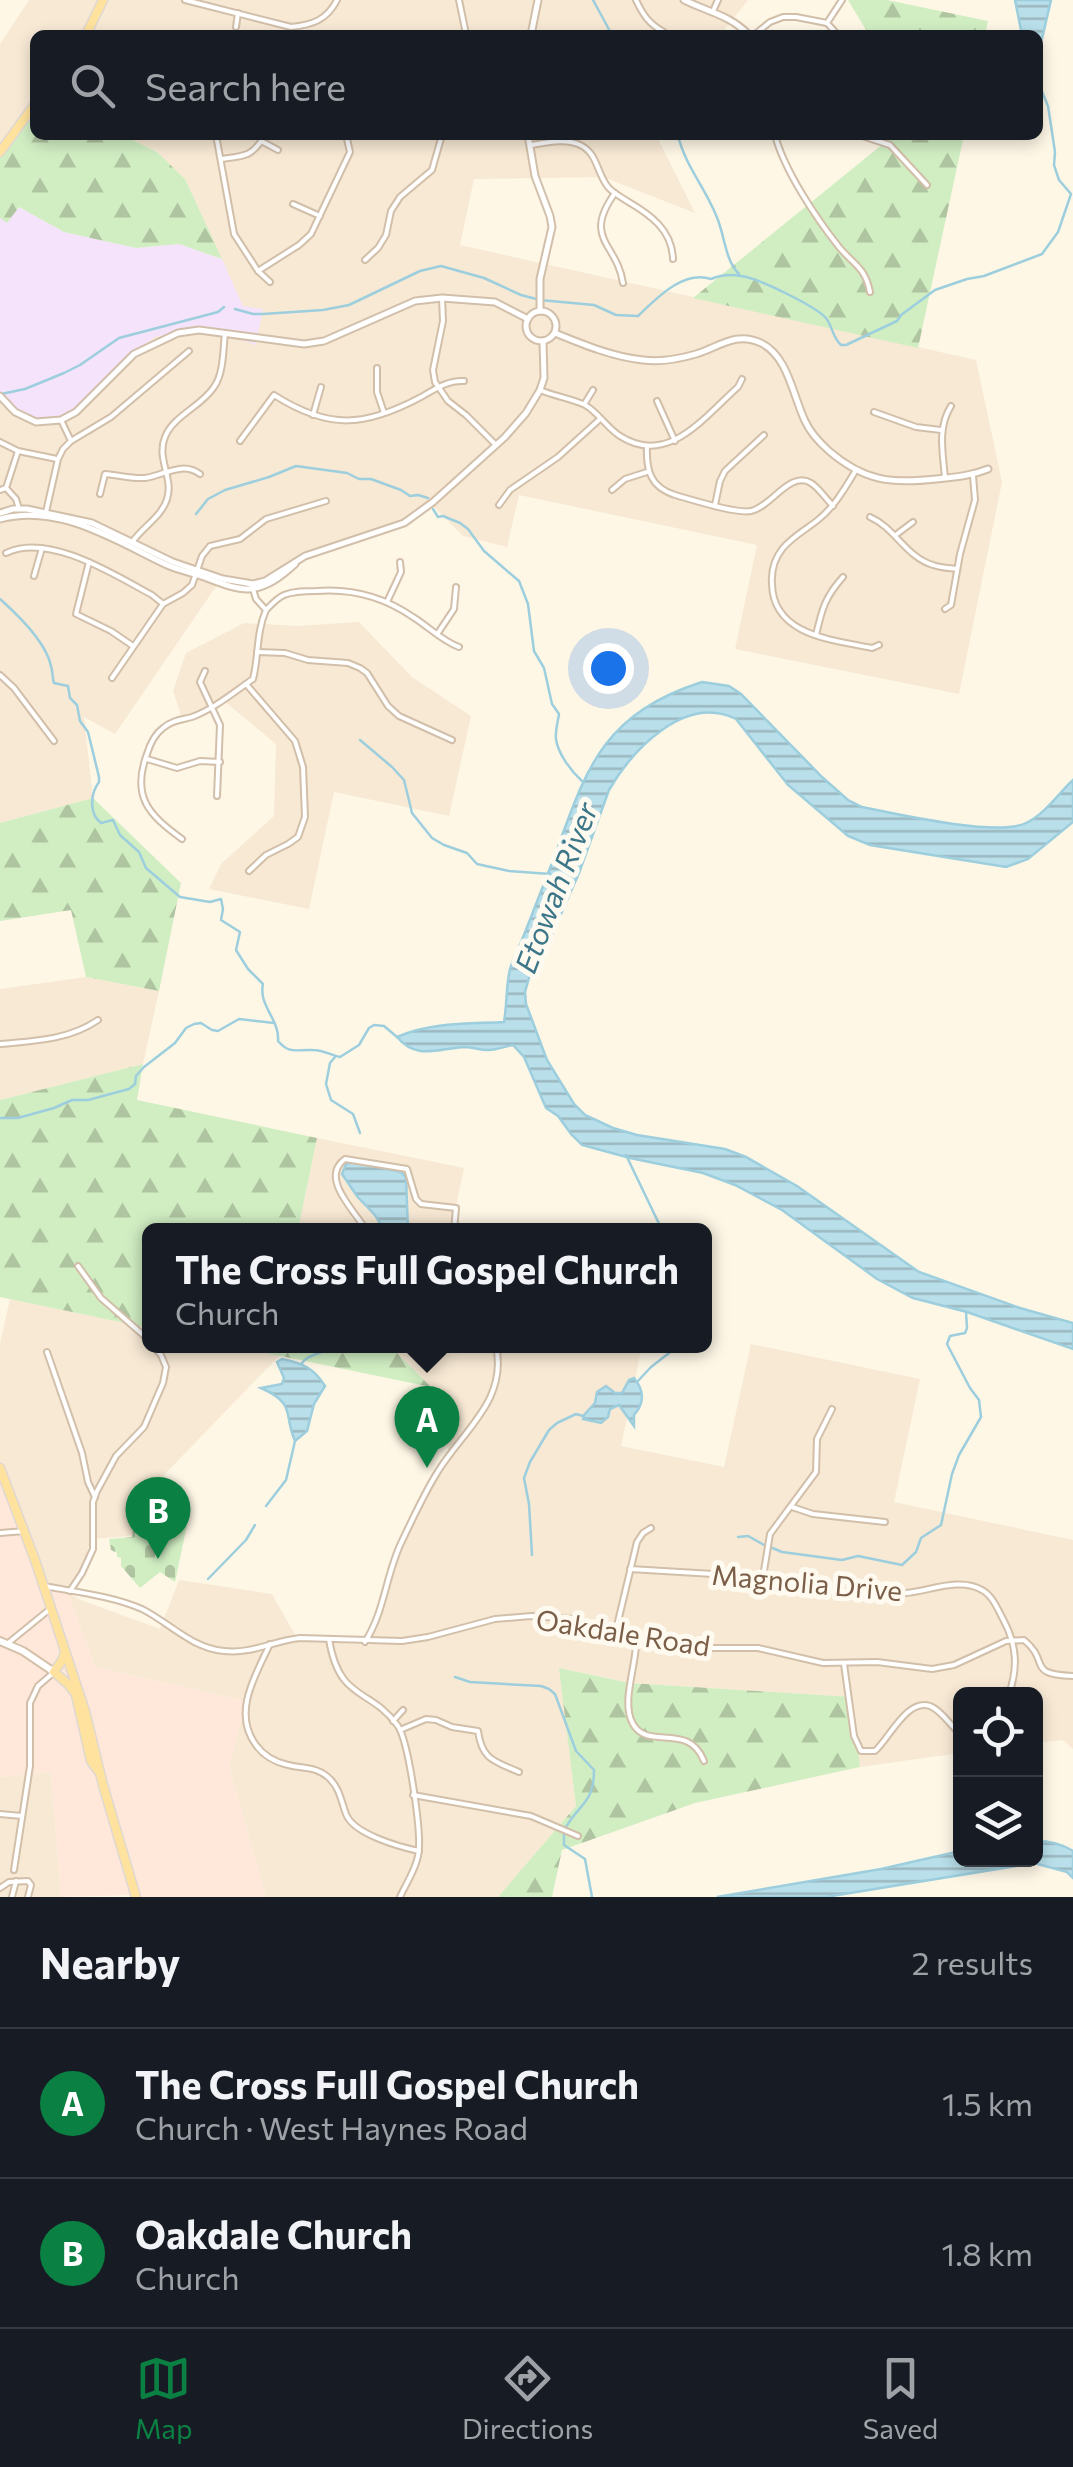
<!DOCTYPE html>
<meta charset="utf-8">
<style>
body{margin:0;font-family:Commissioner,sans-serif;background:#242831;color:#f1f3f6}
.controls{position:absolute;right:30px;bottom:30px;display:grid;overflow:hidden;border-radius:15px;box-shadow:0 5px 15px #0003}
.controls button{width:90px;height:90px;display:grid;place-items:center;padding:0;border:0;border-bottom:2px solid #363941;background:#171b24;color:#f1f3f6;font:50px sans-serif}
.you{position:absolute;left:608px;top:668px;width:35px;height:35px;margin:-25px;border:8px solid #fff;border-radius:50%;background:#1a73e8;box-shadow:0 0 0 15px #1a73e833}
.badge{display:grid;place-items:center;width:65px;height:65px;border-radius:50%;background:#0b8043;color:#fff;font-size:32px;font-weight:700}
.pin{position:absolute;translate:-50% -82px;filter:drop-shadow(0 2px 5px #0008)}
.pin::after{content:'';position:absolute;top:52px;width:35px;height:30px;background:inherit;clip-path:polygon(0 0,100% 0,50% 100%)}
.popup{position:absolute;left:142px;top:1223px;width:570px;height:130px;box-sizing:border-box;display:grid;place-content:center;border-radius:15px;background:#171b24;filter:drop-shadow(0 2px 8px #0005);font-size:32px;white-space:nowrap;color:#9ea1a6}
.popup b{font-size:38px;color:#f1f3f6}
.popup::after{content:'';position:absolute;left:50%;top:100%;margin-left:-20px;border:20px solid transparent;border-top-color:#171b24}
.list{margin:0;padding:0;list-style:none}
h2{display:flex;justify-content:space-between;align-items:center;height:130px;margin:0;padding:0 40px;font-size:42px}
h2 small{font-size:32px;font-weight:400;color:#9ea1a6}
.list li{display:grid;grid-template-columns:65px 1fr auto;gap:30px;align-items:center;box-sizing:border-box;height:150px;padding:0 40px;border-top:2px solid #363941}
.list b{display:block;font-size:38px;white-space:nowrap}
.list p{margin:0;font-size:32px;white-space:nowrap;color:#9ea1a6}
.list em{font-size:32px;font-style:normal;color:#9ea1a6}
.icon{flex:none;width:55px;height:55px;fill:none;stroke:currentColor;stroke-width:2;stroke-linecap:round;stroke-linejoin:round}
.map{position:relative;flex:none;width:1073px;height:1897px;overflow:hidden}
.search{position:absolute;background:#171b24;box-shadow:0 5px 15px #0003;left:30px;right:30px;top:30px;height:110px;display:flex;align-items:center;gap:25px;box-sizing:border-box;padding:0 35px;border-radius:15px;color:#9ea1a6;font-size:38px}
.sheet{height:430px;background:#171b24}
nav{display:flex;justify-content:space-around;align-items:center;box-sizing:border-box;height:140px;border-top:2px solid #363941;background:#171b24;font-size:28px;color:#9ea1a6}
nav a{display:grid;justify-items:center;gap:5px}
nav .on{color:#0b8043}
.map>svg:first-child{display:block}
.residential{fill:#f7e9d4}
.commercial{fill:#ffe8da}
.education{fill:#f4e3fb}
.forest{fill:url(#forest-firs)}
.cemetery{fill:url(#cemetery-stones)}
.water{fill:url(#water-rules);stroke:#9dcedd;stroke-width:2.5}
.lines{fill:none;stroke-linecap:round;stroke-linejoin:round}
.stream{stroke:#9dcedd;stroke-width:2.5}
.minor-casing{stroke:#d2bfaa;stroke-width:8}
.tertiary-casing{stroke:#d2bfaa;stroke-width:9}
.secondary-casing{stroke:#d5c0a8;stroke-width:10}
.primary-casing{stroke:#dfd8d3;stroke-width:11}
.minor{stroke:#fff;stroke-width:4}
.tertiary{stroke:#fff;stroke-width:5}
.secondary{stroke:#fff;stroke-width:6}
.primary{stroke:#ffe29d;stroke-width:8}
.labels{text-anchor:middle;stroke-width:10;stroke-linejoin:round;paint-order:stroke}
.street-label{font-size:28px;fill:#7b5e48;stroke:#fffaef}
.water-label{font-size:30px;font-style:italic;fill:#3c7689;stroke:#fffaef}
</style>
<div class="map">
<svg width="1073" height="1897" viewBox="0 0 1073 1897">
<defs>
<pattern id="forest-firs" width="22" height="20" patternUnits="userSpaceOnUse" patternTransform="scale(2.5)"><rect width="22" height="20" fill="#d1eec3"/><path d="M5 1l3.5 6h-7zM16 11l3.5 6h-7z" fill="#afc4a0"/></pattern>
<pattern id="cemetery-stones" width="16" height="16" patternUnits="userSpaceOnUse" patternTransform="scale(2.5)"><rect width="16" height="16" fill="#d1eec3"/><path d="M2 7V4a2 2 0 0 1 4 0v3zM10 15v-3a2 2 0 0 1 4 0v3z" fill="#afc4a0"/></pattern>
<pattern id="water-rules" width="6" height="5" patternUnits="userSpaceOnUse" patternTransform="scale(2.5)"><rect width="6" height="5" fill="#b8dfea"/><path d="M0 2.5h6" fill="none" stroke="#9bb8c0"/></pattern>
</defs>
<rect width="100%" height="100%" fill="#fef7e6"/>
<g class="residential">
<path d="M29,0H748L720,35H35V107L0,158V44Z"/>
<path d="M123,135H656L695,213L603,177L474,179L460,245L976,360L1002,482L959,694L735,649L757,545L519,495L507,547L463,536L431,504L397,526L295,560L264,584L234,588L219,582L115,734L84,717L93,798L0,823V396L125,360L155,337L263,310L243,307L185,179L157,152Z"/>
<path d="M359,622L412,677L471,716L449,816L334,792L309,909L209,889L221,864L274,816L276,744L224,701L199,715L182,718L173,691L186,653L244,623L297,626Z"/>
<path d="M86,977L159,991L143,1064L0,1100V989Z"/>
<path d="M317,1138L464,1168L451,1230H298Z"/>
<path d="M10,1299L149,1328L150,1346H232L280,1355L134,1506L132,1536L91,1539L82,1569L69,1588L48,1593L0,1467V1344Z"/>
<path d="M751,1344L920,1379L894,1502L1073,1540V1749L1063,1740L1036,1743V1694H960V1753L860,1767L851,1697L630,1683L560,1668L576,1806L498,1897H266L229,1767L246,1701L95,1667L68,1593L81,1600L160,1629L179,1580L272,1594L298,1640L370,1645L397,1551L449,1453L431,1387L390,1346H642L621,1446L724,1467Z"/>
<path d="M51,1772L61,1897H0V1777Z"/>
</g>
<path class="commercial" d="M0,1470L48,1592L68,1593L95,1667L246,1701L229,1767L266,1897H140L138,1895L61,1897L51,1772L0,1777Z"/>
<path class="education" d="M19,207L64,232L136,248L179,244L222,259L243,306L263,309L256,345L218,333L190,329L155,337L125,360L96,395L61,420L31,419L13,412L0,396V218L7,222Z"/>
<g class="forest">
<path d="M848,0H887L988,21L985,35H869Z"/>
<path d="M35,107V135H123L157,152L185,179L222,259L179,244L136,248L64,232L19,207L7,223L0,218V158Z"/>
<path d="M894,135H964L918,348L693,298Z"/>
<path d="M93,798L181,883L159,991L86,977L71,910L0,921V823Z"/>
<path d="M143,1064L137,1100L317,1138L298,1230H150L149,1328L0,1297V1100Z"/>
<path d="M232,1346H390L431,1387Z"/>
<path d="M559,1668L630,1683L852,1697L860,1767L695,1803L562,1850L552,1897H498L576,1806Z"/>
</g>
<path class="cemetery" d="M135,1508L170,1513L187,1525L175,1582L160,1572L140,1588L121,1566V1558L117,1557V1553L111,1550L109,1539L132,1537Z"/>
<g class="water">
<path d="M1015,0H1051L1038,56V35H1022Z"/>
<path d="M702,682L729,686L741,694L822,777L848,800L862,807C896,814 998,837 1026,823C1045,814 1058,794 1073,780V822L1028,859L1006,867L870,845L848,836L788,785L736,719C685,694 633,749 609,790L579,873L550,939L529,978L525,992L526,1004L547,1060L574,1104L585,1115L613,1128L637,1135L725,1149L746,1157L797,1186L919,1272L1020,1308L1073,1323V1349L967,1312L913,1298L877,1279L782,1210L735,1185L703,1173L630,1158L582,1145L571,1134L558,1116L546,1108L524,1057L513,1045C506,1046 497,1050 489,1050C482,1051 474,1047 465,1047C439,1048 417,1061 397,1037C431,1022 468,1024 504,1022C507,1005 506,985 510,969C513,959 518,950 522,940C530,919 539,897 547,876C584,780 593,717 702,682Z"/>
<path d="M355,1162L401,1172L406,1177L408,1230H382C379,1215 367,1208 357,1196C352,1189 347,1181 342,1174L346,1164Z"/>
<path d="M282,1359C302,1363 314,1368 325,1386L314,1404L307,1431L295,1441C283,1414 297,1404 261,1388L282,1384L284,1378L277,1362Z"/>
<path d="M634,1378C644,1390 645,1403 634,1415V1426L619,1405L610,1409L608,1417L601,1423L583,1419L584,1415L595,1403L597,1392L606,1386L615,1393H622L629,1380Z"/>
<path d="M1036,1841C1048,1841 1062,1844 1073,1851V1878L1067,1872L1034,1863L826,1897H717L881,1869L960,1851V1860H1036Z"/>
</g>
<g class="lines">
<g class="stream">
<path d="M593,0L612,35"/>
<path d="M678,135C685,167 709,192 719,223C725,240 726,261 739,274"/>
<path d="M235,309L253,314H263L323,310L349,305L420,271L441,266L484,278L521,295L540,300L594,305L616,315L638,316C657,298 683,270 711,279C720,275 731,274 741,276C758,278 815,306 826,318C833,327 832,337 841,345H846L897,321L901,315L935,290L967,279L984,276L1042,254L1058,232L1071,194L1059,180L1054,165L1055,152L1048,106L1038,82"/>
<path d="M1,394L25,389L64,373L80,365L119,338L218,312L224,307"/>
<path d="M433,509L438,517L443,516L460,523L468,529L484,551L519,581L528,604L534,651L544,668L552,704L559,714C558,721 555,731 556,739C558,754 571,771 582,781"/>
<path d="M196,514L208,499L225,490L269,477L296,466L347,473L359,479H371L401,490L410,496L418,495L428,498"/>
<path d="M0,599C18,615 46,642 51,666C53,672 52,677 54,683L68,686L70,698L77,705L80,721L88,732L99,777V782C90,794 89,814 101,823L113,820L120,835L139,852L146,868L180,897L210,902L221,899L223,909L221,920L240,932L236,950L248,969L263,984C258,1005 280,1020 278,1041C290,1055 297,1049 313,1050C322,1050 332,1055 340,1057L359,1045L369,1028L374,1025L384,1026L397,1037"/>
<path d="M360,740L392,767L404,780L412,813L432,838L444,845L467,853L477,864L509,871L550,874"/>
<path d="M335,1057L330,1063L326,1084L331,1100L353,1114L360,1133"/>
<path d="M0,1118H18L54,1108L72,1100H88L129,1089L135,1084L136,1076L144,1067L175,1043L186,1028L194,1024L201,1023L212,1030L218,1031L239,1019L274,1023"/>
<path d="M626,1155L662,1230"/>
<path d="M302,1363C309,1353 324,1354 333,1346"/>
<path d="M637,1382L651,1367L678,1346"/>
<path d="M266,1506L286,1480L295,1441"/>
<path d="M738,1537L748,1536L764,1545"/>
<path d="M770,1547L782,1552L842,1560L858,1556L902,1565L916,1552L921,1538L941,1525L952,1474L959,1455L981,1417L979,1400L970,1388L947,1344L950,1336L965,1333L967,1328L966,1312"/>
<path d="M532,1555L529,1504L524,1478L530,1462L549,1430L557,1423L576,1414L583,1416"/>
<path d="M208,1579L246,1540L255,1525"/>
<path d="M455,1677L470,1682L541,1686L549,1689L555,1694L576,1751L594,1770C594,1803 580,1803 566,1827"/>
<path d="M564,1833V1845L585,1859L592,1897"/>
</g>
<g class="minor-casing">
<g id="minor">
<path d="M185,0L291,27C312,25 327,20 337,0"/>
<path d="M459,0L465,29L464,35"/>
<path d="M636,0C643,15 649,24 664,32"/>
<path d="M713,11L718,0"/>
<path d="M827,23L842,0"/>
<path d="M236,27L238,13"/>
<path d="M754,35L770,22L783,17H796L827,23L838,35"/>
<path d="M216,135L234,234L258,271L270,282"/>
<path d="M775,135C784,170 816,218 839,247C854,265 865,267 870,292"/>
<path d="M859,135L890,145L927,185"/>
<path d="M261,141L278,150"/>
<path d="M531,145C545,143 564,138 578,144C598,152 596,172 608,187C613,193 621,197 627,201C651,215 672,230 673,259"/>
<path d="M221,159C245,156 252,157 265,135"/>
<path d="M615,193C582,239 617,243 623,283"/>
<path d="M293,204L320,216"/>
<path d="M365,260L378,248L386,235L391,211L400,197L432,170L442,135"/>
<path d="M258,271L299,245L311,234L350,152L347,139"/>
<path d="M442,298L443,321L433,370L435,382L448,401L466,415L496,445"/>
<path d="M377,368V392L384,413"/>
<path d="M540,390C554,396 573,399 585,405C598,412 607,428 620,436C668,467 704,417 738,387L742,379"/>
<path d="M657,401L675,441"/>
<path d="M585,403L593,390"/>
<path d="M874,412L916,427L941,430"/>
<path d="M313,415L321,387"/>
<path d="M61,420L71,441"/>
<path d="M240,441L274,395C329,430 365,427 421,397C435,389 448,380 464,381"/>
<path d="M0,442L18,451L57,459"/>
<path d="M647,446C646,470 650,487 675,495C693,500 736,514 751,511C771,507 790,470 811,483C819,488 826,499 833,506"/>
<path d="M856,470C845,488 835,506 819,519C807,529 793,536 783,548C774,559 771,571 772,584C773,636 834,640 872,648L879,645"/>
<path d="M945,478C943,454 937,428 951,406"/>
<path d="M6,488L16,499L19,509"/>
<path d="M0,490L6,488L18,451"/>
<path d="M612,490L625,479L647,472"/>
<path d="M100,494L105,474C118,475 133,479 145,478C165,475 182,461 200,474"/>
<path d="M499,505L510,490L558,457L600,419"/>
<path d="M715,505L720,481L725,471L764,435"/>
<path d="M46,512L58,459L63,449L71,441L111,417L189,351"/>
<path d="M870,517C895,528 906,557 933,565C941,568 950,568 957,569"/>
<path d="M897,534L913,522"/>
<path d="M133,541C143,527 162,516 167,499C174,478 156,459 165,437C173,416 202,406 214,387C224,373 223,349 225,333"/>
<path d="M6,553C48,532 115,575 152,595L162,603"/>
<path d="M89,562L76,614L111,631L133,646"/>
<path d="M34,576L42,548"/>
<path d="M387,602L401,572L400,562"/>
<path d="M945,609L951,605L960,554L975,500L973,476"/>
<path d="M266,610C271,605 277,598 284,595C294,591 305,591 316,591C351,588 384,597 413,617C429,627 442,641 459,647"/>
<path d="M438,633L454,609L456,587"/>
<path d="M816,635C822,609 825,597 843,577"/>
<path d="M257,652L285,653L308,660L348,663L360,668L367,673L388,706L399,716L452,740"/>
<path d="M205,671L200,682L220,725L217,796"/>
<path d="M0,675L14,688L54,741"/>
<path d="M112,678L163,604L183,593L192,585L202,556L210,546L240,539L266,519L326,501"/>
<path d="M246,684L295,741L303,767L305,817L298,837L288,844L266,855L249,871"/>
<path d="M147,759L177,768L200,761L220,762"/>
<path d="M182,839C149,815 131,797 147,754C150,744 155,734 163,728C173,720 181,720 192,717C214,709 234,692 253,679C259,656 256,633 266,610L256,599L253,589"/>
<path d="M0,1044C34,1041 69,1040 98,1020"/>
<path d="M366,1230C355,1211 319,1178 345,1159L407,1169L416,1199L421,1204L456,1208L454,1230"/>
<path d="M78,1266L101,1298L150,1341"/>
<path d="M47,1352L82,1453L88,1482L95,1497"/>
<path d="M792,1507L813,1514L885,1522"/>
<path d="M0,1533L25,1531"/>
<path d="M630,1569L763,1577C782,1592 879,1595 906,1593C929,1591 960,1577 982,1590C993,1596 998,1610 1004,1621C1017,1646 1018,1668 1009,1694"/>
<path d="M763,1577L770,1534L816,1472L817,1439L832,1409"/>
<path d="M44,1586C76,1592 112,1596 142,1609C170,1623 191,1648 224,1651C253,1654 272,1641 300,1638L402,1641L428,1637L495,1619L531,1616L573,1619L636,1638L684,1648H758L823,1663L877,1662L932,1669L954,1665L1006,1641L1024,1640C1051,1662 1025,1674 1073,1676"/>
<path d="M70,1591L82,1573L93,1549V1502L97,1491L116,1456L144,1427L163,1383L166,1367L161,1355L153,1346"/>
<path d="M616,1630L637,1542L643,1533L651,1528"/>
<path d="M636,1638C638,1662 620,1702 633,1724C648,1751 688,1721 704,1761"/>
<path d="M329,1639C339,1702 370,1687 398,1726C409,1743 420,1826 419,1847C419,1864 407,1882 400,1897"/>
<path d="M365,1642C385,1611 386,1573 402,1541C412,1520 425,1492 437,1473C462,1431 508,1401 496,1346"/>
<path d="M7,1644L50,1609"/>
<path d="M270,1644C255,1676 232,1713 256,1745C263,1755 275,1762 288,1765C304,1769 317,1766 330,1779C340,1789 341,1801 346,1814C353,1834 400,1847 419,1851"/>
<path d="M844,1664L854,1736L861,1751H875C889,1739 907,1698 930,1706C941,1710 951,1726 960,1734"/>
<path d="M393,1721L403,1710"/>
<path d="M400,1730L426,1719L436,1720L452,1727L478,1731C482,1760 494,1761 519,1772"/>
<path d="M413,1795L531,1816L578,1836"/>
<path d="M0,1814L22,1816"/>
<path d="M14,1870L30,1766V1703L38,1686L52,1674"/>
<path d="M0,1888L9,1882L28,1881L31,1885L28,1897"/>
<path d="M12,1897L16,1881"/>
</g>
</g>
<g class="tertiary-casing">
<g id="tertiary">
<path d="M684,0C708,12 730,15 749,35"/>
<path d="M531,35L538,0"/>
<path d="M528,135L535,176L550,216L552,227L540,279V311"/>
<circle cx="541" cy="326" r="15"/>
<path d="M555,333C582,344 613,357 643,360C659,362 679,359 696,354C719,347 736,331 761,343C788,356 793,396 805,421C810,432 820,443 829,451C864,481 891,484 936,479C954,477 971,476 988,469"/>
<path d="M0,396L15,412L36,422L61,420L76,412L134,354L178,333L199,330L304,344L324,341L415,301L442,298L495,302L528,319"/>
<path d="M0,513L13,509H27L92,523L173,562L223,579L253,584L265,581L305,556L404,523L433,502L505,437L526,413L540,390L544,378L543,341"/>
<path d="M0,519C59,503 116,541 167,565C179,570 192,573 204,577C218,582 233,589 248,589C267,588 282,576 295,564"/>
</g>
</g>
<g class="secondary-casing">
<path id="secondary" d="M0,1641L23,1651L54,1672"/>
</g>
<g class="primary-casing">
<g id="primary">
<path d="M86,35L103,0"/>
<path d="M0,152L35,104"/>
<path d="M0,1468L35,1560L85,1711L103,1785L136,1897"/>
<path d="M65,1651L63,1659L54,1672L68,1684L76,1694"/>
<path d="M76,1695L91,1761L99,1772"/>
</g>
</g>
<use href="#minor" class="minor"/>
<use href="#tertiary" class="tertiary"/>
<use href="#secondary" class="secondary"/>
<use href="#primary" class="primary"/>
</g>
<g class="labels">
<g class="street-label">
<text transform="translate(807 1583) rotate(5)" y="10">Magnolia Drive</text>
<text transform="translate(623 1633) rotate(9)" y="10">Oakdale Road</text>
</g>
<g class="water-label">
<text transform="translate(557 888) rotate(-69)" y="10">Etowah River</text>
</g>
</g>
</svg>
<div class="controls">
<button><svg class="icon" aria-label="locate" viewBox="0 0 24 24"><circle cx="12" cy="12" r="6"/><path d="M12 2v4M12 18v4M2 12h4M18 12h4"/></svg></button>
<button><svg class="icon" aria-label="layers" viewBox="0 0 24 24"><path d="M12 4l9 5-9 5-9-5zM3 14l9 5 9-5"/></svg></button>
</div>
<div class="you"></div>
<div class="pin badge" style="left:427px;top:1468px">A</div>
<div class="popup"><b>The Cross Full Gospel Church</b>Church</div>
<div class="pin badge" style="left:158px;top:1559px">B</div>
<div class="search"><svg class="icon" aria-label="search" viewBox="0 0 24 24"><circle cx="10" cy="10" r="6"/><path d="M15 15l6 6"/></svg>Search here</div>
</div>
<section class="sheet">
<h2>Nearby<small>2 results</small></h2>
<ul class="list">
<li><span class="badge">A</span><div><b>The Cross Full Gospel Church</b><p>Church · West Haynes Road</p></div><em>1.5 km</em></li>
<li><span class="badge">B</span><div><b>Oakdale Church</b><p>Church</p></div><em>1.8 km</em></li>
</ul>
</section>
<nav>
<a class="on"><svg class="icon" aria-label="map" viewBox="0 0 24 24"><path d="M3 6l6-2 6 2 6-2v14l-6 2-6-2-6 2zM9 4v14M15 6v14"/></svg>Map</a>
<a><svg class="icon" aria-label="directions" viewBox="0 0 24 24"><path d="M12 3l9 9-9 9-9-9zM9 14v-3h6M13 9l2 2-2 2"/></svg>Directions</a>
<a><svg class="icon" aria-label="saved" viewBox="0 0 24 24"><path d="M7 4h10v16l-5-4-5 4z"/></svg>Saved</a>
</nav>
